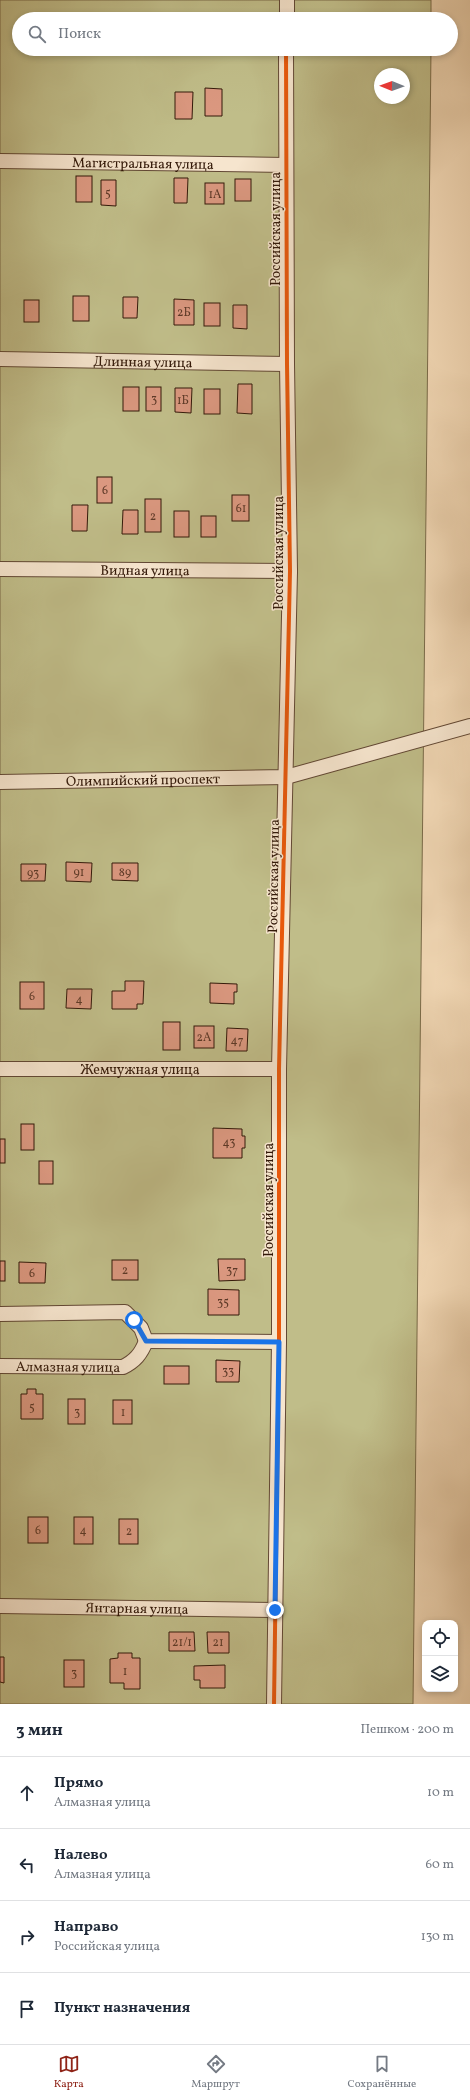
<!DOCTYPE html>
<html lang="ru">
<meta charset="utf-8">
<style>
body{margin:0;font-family:Vollkorn,serif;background:#f6f6f7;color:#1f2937}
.controls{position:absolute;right:12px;bottom:12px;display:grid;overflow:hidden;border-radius:8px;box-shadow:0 2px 6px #0003}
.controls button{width:36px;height:36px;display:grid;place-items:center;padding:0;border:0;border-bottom:1px solid #e0e1e3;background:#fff;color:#1f2937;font:20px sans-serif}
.compass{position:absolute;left:374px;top:68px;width:36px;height:36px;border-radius:50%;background:#fff;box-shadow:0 2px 6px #0003;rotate:271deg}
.stop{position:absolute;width:12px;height:12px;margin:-9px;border:3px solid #1a73e8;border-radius:50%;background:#fff}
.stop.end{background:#1a73e8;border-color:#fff;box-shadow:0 1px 4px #0008}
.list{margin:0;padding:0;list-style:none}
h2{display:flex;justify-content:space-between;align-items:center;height:52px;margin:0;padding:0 16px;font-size:17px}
h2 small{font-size:13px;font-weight:400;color:#747a83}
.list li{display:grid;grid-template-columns:26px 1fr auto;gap:12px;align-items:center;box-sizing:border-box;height:72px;padding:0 16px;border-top:1px solid #e0e1e3}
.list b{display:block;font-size:15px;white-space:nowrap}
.list p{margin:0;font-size:13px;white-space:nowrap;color:#747a83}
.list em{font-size:13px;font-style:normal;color:#747a83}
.icon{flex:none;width:22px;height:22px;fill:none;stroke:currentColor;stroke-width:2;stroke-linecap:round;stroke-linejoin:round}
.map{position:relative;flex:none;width:470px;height:1704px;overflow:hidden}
.search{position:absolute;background:#fff;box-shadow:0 2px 6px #0003;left:12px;right:12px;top:12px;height:44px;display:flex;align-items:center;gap:10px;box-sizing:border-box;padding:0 14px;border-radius:22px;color:#747a83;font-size:15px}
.sheet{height:340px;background:#fff}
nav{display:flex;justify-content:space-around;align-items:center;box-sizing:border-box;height:56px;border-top:1px solid #e0e1e3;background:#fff;font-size:11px;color:#747a83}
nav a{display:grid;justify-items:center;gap:2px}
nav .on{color:#8f2418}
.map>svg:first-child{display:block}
.green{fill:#c0bd89;stroke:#7a6b49;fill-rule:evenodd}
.building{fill:#db9880;stroke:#331909}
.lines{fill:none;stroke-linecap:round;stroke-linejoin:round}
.minor-casing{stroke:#624834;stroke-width:16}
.minor{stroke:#f6e5ce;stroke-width:14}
.cycleway-casing{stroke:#f6e5ce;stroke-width:6}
.cycleway{stroke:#e8590c;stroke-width:4}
.route{stroke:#1a73e8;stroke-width:5}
.labels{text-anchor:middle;stroke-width:3;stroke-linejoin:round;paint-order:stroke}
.number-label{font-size:12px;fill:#5d3927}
.street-label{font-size:14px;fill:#331909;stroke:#f6e5ce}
</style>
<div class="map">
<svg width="470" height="1704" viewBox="0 0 470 1704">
<rect width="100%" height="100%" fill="#f1d7b4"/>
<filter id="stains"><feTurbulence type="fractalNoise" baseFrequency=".005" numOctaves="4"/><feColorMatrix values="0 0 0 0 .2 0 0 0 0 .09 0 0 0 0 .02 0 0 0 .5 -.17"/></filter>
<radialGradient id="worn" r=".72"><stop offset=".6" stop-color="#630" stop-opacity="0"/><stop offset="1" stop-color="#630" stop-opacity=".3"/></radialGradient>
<path class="green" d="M0,0H431V19H19V49H431L413,1704H0ZM380,74H404V98H380Z"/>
<g class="building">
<path d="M205,88L222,89V116H205Z"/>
<path d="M175,92H193L192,119H175Z"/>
<rect x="76" y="176" width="16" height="26"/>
<path d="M174,178H188L187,203H174Z"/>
<rect x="235" y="179" width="16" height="22"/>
<path d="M101,180H116V206L101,205Z"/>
<rect x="205" y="183" width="19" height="21"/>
<rect x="73" y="296" width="16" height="25"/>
<path d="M123,297H138L137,318H123Z"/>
<path d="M174,299L194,300V325H174Z"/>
<rect x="24" y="300" width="15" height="22"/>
<rect x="204" y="303" width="16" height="23"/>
<path d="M233,305H247V329L233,328Z"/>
<path d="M238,384H252V414L237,413Z"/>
<rect x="123" y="387" width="16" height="24"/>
<rect x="146" y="387" width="15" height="24"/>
<path d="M175,388H192L191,413L175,412Z"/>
<rect x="204" y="389" width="16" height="25"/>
<rect x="97" y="477" width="15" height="26"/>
<rect x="232" y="495" width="17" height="26"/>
<rect x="145" y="499" width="16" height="33"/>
<path d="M72,505H88L87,531H72Z"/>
<path d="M123,510H138V534H122Z"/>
<rect x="174" y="511" width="15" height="26"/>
<rect x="201" y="516" width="15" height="21"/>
<path d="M66,862L92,863L91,882L66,881Z"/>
<path d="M112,863H138V881L112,880Z"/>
<path d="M21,864H46L45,881H21Z"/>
<path d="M125,981H144L143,1004H137V1009H112V991H125Z"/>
<rect x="20" y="982" width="24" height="27"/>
<path d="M210,983L237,984V992H234V1004L210,1003Z"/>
<path d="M67,989H92L91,1009L66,1008Z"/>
<rect x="163" y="1022" width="17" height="28"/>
<rect x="194" y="1026" width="20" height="22"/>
<path d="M227,1028L248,1029L247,1051H226Z"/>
<rect x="21" y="1124" width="13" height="26"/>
<path d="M213,1128L242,1129V1136H245V1148H242V1158H213Z"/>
<rect x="0" y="1139" width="5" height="24"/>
<rect x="39" y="1161" width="14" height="23"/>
<path d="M218,1259H245V1280L219,1281Z"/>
<rect x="112" y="1260" width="26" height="20"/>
<rect x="0" y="1261" width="5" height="20"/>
<path d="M19,1262L46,1263L45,1283H19Z"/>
<path d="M208,1289L239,1290V1315H208Z"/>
<path d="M216,1360L240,1361L239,1382H216Z"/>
<rect x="164" y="1366" width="25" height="18"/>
<path d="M27,1389H36V1394H43V1419H21V1394H27Z"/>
<rect x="68" y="1399" width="17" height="25"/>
<rect x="113" y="1400" width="19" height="24"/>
<rect x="28" y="1517" width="20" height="26"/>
<rect x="74" y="1517" width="19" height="27"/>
<rect x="119" y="1519" width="19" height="25"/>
<path d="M169,1632H194L195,1651H169Z"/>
<path d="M207,1632H229V1653H208Z"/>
<path d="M118,1653H132V1658H140V1689H124V1683H110V1659L118,1658Z"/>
<path d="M0,1657H4V1683L0,1682Z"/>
<rect x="64" y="1660" width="20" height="27"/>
<path d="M225,1665V1688H200V1680H194V1666Z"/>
</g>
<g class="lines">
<g class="minor-casing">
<g id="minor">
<path d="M287,19V0"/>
<path id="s1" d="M0,161L286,165"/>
<path id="s2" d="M0,359L287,364"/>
<path id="s3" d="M0,569L290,571"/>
<path id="s4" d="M0,782L286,777L470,726"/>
<path id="s5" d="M0,1069H279"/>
<path d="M0,1314L125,1312L141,1328L146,1341L279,1342"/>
<path id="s6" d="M0,1366L123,1367C135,1361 141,1354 146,1341"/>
<path id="s7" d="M0,1606L275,1610"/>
<path d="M274,1704L279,1342V1069L290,571L287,364L286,49"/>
</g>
</g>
<use href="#minor" class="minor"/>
<g class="cycleway-casing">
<path id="cycleway" d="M274,1704L279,1342V1069L290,571L287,364L286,49"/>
</g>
<use href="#cycleway" class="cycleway"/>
</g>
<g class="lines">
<path class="route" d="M134,1320L146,1341L279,1342L275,1610"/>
</g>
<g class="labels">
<g class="number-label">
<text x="108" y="197">5</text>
<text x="215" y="198">1А</text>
<text x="184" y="316">2Б</text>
<text x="154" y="403">3</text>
<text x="183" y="404">1Б</text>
<text x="105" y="494">6</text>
<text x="241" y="512">61</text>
<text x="153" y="520">2</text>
<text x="79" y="876">91</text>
<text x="125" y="876">89</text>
<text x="33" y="877">93</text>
<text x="32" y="1000">6</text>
<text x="79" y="1003">4</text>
<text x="204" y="1041">2А</text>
<text x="237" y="1044">47</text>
<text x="229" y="1146">43</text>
<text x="125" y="1274">2</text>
<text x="232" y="1274">37</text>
<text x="32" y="1277">6</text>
<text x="223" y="1306">35</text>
<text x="228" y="1375">33</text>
<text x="32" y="1411">5</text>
<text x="77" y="1416">3</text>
<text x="123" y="1416">1</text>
<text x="38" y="1534">6</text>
<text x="83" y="1534">4</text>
<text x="129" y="1535">2</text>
<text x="182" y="1646">21/1</text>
<text x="218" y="1646">21</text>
<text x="125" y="1675">1</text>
<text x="74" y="1677">3</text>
</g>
<g class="street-label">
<text dy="5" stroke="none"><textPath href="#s1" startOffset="143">Магистральная улица</textPath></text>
<text transform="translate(275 229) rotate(-90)" y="5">Российская улица</text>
<text dy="5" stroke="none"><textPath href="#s2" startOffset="143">Длинная улица</textPath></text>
<text transform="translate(278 553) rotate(-90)" y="5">Российская улица</text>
<text dy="5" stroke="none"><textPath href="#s3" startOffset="145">Видная улица</textPath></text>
<text dy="5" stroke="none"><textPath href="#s4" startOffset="143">Олимпийский проспект</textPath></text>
<text transform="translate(273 876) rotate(-89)" y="5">Российская улица</text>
<text dy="5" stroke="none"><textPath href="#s5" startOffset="140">Жемчужная улица</textPath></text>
<text transform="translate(268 1200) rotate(-90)" y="5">Российская улица</text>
<text dy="5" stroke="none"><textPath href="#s6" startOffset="68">Алмазная улица</textPath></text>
<text dy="5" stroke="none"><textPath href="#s7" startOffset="137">Янтарная улица</textPath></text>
</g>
</g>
<rect width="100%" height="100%" filter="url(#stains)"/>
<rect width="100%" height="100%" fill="url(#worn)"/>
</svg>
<div class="controls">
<button><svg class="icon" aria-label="locate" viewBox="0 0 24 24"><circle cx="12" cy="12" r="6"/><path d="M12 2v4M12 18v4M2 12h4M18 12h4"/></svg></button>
<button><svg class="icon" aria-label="layers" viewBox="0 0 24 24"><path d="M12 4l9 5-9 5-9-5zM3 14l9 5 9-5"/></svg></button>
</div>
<svg class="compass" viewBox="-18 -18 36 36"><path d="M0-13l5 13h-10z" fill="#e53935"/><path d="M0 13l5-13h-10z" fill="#747a83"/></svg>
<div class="stop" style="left:134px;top:1320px"></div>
<div class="stop end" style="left:275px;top:1610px"></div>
<div class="search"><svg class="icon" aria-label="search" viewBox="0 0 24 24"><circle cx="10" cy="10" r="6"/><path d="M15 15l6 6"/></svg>Поиск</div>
</div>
<section class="sheet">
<h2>3 мин<small>Пешком · 200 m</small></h2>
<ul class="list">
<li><svg class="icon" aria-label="ahead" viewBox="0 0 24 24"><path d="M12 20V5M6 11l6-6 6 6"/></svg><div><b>Прямо</b><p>Алмазная улица</p></div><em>10 m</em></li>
<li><svg class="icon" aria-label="left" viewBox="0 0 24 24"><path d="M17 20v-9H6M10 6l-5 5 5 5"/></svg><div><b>Налево</b><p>Алмазная улица</p></div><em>60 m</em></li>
<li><svg class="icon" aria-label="right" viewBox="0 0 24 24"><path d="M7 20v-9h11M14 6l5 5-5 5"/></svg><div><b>Направо</b><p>Российская улица</p></div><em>130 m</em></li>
<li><svg class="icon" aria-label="arrive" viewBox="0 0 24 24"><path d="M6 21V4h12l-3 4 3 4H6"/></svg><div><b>Пункт назначения</b></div></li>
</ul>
</section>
<nav>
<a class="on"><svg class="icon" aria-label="map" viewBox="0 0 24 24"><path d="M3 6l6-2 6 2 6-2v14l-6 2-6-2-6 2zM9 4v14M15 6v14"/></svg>Карта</a>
<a><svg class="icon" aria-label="directions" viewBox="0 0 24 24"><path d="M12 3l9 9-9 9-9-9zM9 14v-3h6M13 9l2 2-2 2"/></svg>Маршрут</a>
<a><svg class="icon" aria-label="saved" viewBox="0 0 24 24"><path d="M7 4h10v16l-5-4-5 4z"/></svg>Сохранённые</a>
</nav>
